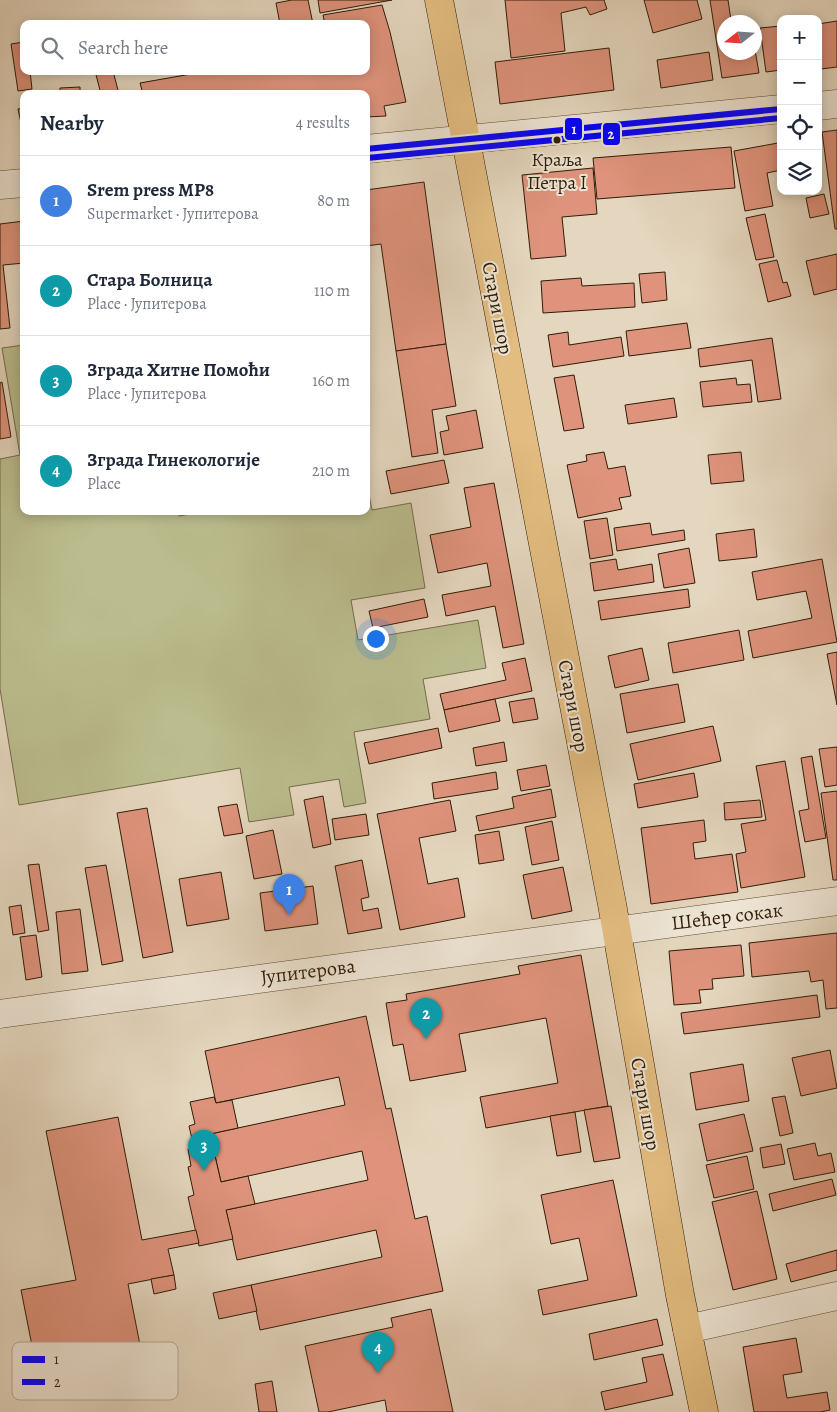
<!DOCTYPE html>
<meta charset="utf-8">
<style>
body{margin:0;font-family:Alegreya,serif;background:#f6f6f7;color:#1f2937}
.controls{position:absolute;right:15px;top:15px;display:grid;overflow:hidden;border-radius:10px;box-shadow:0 2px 12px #0003}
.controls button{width:45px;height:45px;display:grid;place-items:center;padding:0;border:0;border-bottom:1px solid #e0e1e3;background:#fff;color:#1f2937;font:25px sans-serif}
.compass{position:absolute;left:717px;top:15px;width:45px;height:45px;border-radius:50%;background:#fff;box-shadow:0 2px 12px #0003;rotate:253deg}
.you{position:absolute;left:375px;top:638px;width:18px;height:18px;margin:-12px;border:4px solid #fff;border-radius:50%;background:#1a73e8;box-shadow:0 0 0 8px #1a73e833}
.badge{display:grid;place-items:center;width:32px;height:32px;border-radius:50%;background:#0b8043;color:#fff;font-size:16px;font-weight:700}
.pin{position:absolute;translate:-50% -41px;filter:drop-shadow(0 1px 2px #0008)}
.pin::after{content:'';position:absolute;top:26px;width:18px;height:15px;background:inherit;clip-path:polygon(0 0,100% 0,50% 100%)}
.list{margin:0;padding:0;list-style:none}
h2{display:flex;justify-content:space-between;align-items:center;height:65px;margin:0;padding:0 20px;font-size:21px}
h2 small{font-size:16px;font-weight:400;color:#747a83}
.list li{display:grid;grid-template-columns:32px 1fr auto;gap:15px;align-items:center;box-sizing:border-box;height:90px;padding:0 20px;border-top:1px solid #e0e1e3}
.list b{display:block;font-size:19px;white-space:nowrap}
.list p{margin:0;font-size:16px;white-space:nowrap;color:#747a83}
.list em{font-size:16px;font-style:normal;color:#747a83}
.icon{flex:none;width:28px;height:28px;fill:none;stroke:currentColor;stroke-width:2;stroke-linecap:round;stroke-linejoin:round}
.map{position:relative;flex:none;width:837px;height:1412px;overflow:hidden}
.search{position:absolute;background:#fff;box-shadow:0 2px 12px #0003;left:20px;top:20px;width:350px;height:55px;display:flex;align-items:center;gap:12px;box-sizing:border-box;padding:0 18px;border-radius:10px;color:#747a83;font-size:19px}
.panel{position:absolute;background:#fff;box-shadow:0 2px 12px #0003;left:20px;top:90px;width:350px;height:425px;border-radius:10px}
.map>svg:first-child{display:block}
.green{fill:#bbbd8e;stroke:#746c4a}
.building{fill:#df937c;stroke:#2e1c07}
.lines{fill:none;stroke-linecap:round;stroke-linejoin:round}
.minor-casing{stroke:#5c4b35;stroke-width:29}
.major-casing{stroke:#2e1c07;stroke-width:29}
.minor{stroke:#eee5d5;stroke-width:28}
.major{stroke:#e2bc80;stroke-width:28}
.bus-1-casing{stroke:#eee5d5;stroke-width:10}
.bus-2-casing{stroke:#eee5d5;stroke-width:10}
.bus-1{stroke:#00f;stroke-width:6}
.bus-2{stroke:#00f;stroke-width:6}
.bus-dot{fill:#2e1c07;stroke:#eee5d5;stroke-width:2}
.labels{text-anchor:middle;stroke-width:4;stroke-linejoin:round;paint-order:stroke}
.bus-label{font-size:19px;fill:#2e1c07;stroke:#eee5d5}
.street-label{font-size:20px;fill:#2e1c07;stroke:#eee5d5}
.key{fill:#eee5d5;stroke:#b4a997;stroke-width:1}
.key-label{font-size:14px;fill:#2e1c07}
.line-badge{stroke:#eee5d5;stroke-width:2}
.badge-label{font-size:14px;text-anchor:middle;font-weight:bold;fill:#fff}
</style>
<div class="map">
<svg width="837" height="1412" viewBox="0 0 837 1412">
<rect width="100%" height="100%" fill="#e5d7bf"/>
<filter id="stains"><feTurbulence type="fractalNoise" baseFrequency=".004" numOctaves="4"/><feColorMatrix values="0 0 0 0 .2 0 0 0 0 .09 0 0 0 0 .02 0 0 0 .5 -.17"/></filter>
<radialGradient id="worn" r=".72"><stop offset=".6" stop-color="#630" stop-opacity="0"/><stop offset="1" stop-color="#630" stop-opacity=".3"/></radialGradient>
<path class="green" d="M24,345V511H178L179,516L207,511H366L367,485L372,510L411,503L425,588L351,600L358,640L478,620L486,668L423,679L430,719L354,732L366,803L344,807L339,779L289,787L294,815L249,822L240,768L19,805L0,689V459L20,455L2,348Z"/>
<g class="building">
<path d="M292,0H308L313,24H280L276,3Z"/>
<path d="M318,0H392L320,13Z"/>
<path d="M505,0H604L607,9L590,15L586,7L561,13L565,51L511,58Z"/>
<path d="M644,0H697L702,19L653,33Z"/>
<path d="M710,0H728L731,20L742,19V22H724V52H754V44L759,73L722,78Z"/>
<path d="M382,5L390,32L406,102L384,106L386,116L366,117V94H143L140,83L208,71H366V24H325L323,15Z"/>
<path d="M837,21V67L821,69L818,47V24Z"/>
<path d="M781,26V70L766,72L760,28Z"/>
<path d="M24,42V71H30L32,89L18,91L11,44Z"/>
<path d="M609,48L614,90L500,104L495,62Z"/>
<path d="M709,52L713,80L661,88L657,60Z"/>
<path d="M95,71H113L119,94H101Z"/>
<path d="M80,87V94H60V88Z"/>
<path d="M24,108V137L18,109Z"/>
<path d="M837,130V229H835L822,132Z"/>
<path d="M778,143L781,159V170L767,173L773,206L745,211L734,151Z"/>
<path d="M731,147L735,188L597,199L593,158Z"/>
<path d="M593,168L597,214L562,217L566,256L531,259L522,175Z"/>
<path d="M424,182L446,344L396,351L381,244L366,246V190Z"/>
<path d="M824,194L829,214L810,218L806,198Z"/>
<path d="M765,214L774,257L756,260L746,218Z"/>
<path d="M24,221V263L3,265L10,328L0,329V224Z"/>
<path d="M837,254V289L814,295L806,261Z"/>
<path d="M777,260L783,283L787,282L791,296L768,302L759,264Z"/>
<path d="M665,272L667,300L642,303L639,274Z"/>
<path d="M581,278L582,286L634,283L635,307L543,313L541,281Z"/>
<path d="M687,323L691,348L629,356L626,331Z"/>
<path d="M568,332L569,345L621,337L624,356L553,367L548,335Z"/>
<path d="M772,338L781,399L758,402L752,360L700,367L698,349Z"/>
<path d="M446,344L456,406L432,410L438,453L412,457L396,351Z"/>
<path d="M574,375L584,428L564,431L554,378Z"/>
<path d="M736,378L737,385L750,384L752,402L703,407L700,382Z"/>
<path d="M2,382L11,437L0,439V383Z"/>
<path d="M674,398L677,417L628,424L625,405Z"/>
<path d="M476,410L483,448L444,455L440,432L449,430L446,416Z"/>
<path d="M604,452L608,469L625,466L631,496L619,498L622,509L578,518L567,465L587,461L586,455Z"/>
<path d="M741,452L744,481L711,484L708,455Z"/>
<path d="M444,460L449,483L391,494L386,471Z"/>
<path d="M494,483L524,644L503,648L495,606L446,616L442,595L491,586L487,563L438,573L430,535L471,527L464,488Z"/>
<path d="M607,518L613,555L590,559L584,521Z"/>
<path d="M650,523L652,535L684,530L685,540L617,551L614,528Z"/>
<path d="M754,529L757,557L719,561L716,534Z"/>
<path d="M689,548L695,583L664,588L658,554Z"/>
<path d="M616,559L618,570L652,564L654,582L594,591L590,563Z"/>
<path d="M822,559L837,642L753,658L748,631L812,618L806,591L757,600L752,572Z"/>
<path d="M688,589L690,607L601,620L598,601Z"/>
<path d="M424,599L428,617L373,628L369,611Z"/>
<path d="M739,630L744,660L673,673L668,643Z"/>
<path d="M642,648L649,680L615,688L608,656Z"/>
<path d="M837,652V705L827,654Z"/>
<path d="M525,658L532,691L444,710L440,694L506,680L502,663Z"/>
<path d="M678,684L685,722L627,733L620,694Z"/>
<path d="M534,698L538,719L513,723L509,702Z"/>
<path d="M495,699L500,721L449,732L444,710Z"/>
<path d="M713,726L721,761L638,780L630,744Z"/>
<path d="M438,728L442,748L369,764L364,743Z"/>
<path d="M504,742L507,761L476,766L473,748Z"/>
<path d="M837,747V785L825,787L819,749Z"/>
<path d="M812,756L826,838L805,842L799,811L809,809L801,758Z"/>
<path d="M785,761L805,877L741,888L736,854L746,852L741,824L766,820L756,766Z"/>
<path d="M546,765L550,786L521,791L517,770Z"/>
<path d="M496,772L498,789L434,799L432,783Z"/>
<path d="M694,773L698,797L638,808L634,784Z"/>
<path d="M551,789L556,817L479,831L476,816L514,808L512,797Z"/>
<path d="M837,791V880H833L821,793Z"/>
<path d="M323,796L331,844L313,848L304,800Z"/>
<path d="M450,800L456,831L419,838L428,884L458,878L465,917L400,930L377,814Z"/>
<path d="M760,800L762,817L725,820L724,803Z"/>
<path d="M237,804L243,833L224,836L218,807Z"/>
<path d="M147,808L173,952L143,958L117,813Z"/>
<path d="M366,814L369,835L335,840L332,819Z"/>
<path d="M704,820L706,841L693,843L695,859L732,854L738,892L651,904L641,828Z"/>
<path d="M552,821L559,860L532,865L525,827Z"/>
<path d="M273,830L282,874L254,879L246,836Z"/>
<path d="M499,831L504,860L479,864L475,835Z"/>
<path d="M362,860L369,897L361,899L363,911L378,908L382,928L348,934L335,866Z"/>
<path d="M39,864L49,930L38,932L28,865Z"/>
<path d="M106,865L123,961L102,965L85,868Z"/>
<path d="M563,867L572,911L532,919L523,875Z"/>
<path d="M221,872L229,919L187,926L179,879Z"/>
<path d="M313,886L318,924L265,931L260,893Z"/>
<path d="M21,905L25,933L13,935L9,907Z"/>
<path d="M80,909L88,971L62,974L56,912Z"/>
<path d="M837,933V1008L826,1009L823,980L811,982L809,971L752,977L749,943Z"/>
<path d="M36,935L42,977L26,980L20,937Z"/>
<path d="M741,945L744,976L712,979L713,989L699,990L701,1003L674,1005L669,951Z"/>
<path d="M581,955L608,1106L486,1128L480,1097L558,1083L546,1018L459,1034L466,1071L410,1081L403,1044L393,1046L386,1003L407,1000L406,994L520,974L518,966Z"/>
<path d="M817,995L820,1017L684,1034L681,1013Z"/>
<path d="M366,1016L386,1109L391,1108L415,1219L427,1216L443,1291L260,1330L251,1285L382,1257L376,1230L237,1260L226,1210L368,1180L362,1151L221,1182L210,1134L345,1105L339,1077L216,1103L205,1051Z"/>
<path d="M830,1050L837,1088L801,1096L792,1058Z"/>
<path d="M743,1064L749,1101L696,1110L690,1073Z"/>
<path d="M785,1096L793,1133L780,1136L772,1098Z"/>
<path d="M214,1097L216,1103L232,1100L238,1128L210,1134L221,1182L248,1176L255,1204L226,1210L233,1239L199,1246L188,1197L194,1195L188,1167L191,1166L188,1149L194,1148L189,1126L195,1124L190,1102Z"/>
<path d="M611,1106L620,1158L594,1162L584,1110Z"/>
<path d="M575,1112L581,1152L557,1156L550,1116Z"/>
<path d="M744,1114L753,1151L707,1161L699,1124Z"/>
<path d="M118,1117L142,1240L196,1230L199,1243L168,1249L174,1275L128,1284L142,1355L38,1376L21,1290L76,1280L46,1131Z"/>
<path d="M815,1143L818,1156L831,1153L835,1172L794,1180L787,1149Z"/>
<path d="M781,1144L785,1164L763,1168L760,1148Z"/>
<path d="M747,1156L754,1189L714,1198L706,1165Z"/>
<path d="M832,1179L836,1195L773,1211L769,1194Z"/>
<path d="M613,1180L637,1296L543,1315L538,1290L588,1280L579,1238L551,1244L541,1195Z"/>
<path d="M757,1191L777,1279L733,1290L712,1202Z"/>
<path d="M837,1250V1270L791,1282L786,1264Z"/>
<path d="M174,1275L176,1289L154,1294L151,1279Z"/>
<path d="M251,1285L257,1311L219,1319L213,1293Z"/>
<path d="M431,1309L453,1412H387L385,1400L328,1412H319L305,1346L393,1327L391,1318Z"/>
<path d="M657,1319L663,1345L594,1360L589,1334Z"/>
<path d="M796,1338L802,1372L783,1375L787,1398L827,1392L830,1410L820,1412H754L743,1347Z"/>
<path d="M663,1354L673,1395L605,1410L601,1392L647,1382L642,1358Z"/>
<path d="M272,1381L277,1412H259L255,1384Z"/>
</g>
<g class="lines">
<g class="minor-casing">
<g id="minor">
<path d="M818,106L837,104"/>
<path d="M366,149L781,109"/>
<path d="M0,185L24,183"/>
<path d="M0,1014C279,976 558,938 837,901"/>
<path d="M687,1329L837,1296"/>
</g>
</g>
<g class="major-casing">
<path id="major" d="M439,0L612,904L680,1295L704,1412"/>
</g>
<use href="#minor" class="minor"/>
<use href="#major" class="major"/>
<g class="bus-1-casing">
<path id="bus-1" d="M366,149L781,109"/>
</g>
<g class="bus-2-casing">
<path id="bus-2" d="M367,158L781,118"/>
</g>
<use href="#bus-1" class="bus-1"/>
<use href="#bus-2" class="bus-2"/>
</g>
<circle class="bus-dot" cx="557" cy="140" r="4.5"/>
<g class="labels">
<g class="bus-label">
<text x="557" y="166">Краља<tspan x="557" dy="23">Петра I</tspan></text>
</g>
<g class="street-label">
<text transform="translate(498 308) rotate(79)" y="7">Стари шор</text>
<text transform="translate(574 706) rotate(79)" y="7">Стари шор</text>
<text transform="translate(727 916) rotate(-7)" y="7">Шећер сокак</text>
<text transform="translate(308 971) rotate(-7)" y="7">Јупитерова</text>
<text transform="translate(646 1104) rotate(80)" y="7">Стари шор</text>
</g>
</g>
<rect x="12" y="1342" width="166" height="58" rx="8" class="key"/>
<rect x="22" y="1356" width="23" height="7" fill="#00f"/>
<rect x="22" y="1379" width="23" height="6" fill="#00f"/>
<g class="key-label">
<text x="54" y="1364">1</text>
<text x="54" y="1387">2</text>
</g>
<g class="line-badge">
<rect x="564" y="117" width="19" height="24" rx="5" fill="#00f"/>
<rect x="602" y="122" width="19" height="24" rx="5" fill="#00f"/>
</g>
<g class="badge-label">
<text x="574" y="134">1</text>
<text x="611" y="139">2</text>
</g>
<rect width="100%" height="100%" filter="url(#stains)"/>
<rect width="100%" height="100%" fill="url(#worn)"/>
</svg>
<div class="controls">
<button>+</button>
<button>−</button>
<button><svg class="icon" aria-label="locate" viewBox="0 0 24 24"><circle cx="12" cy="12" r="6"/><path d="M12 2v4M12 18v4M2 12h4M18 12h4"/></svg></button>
<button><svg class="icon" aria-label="layers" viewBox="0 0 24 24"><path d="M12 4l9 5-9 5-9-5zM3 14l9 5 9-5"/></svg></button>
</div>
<svg class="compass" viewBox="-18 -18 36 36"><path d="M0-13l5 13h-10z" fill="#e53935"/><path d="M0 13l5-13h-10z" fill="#747a83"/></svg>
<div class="you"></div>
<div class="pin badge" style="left:289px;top:915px;background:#3f7fe0">1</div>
<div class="pin badge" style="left:426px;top:1039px;background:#0f9aa8">2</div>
<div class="pin badge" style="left:204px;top:1171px;background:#0f9aa8">3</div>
<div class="pin badge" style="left:378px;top:1373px;background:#0f9aa8">4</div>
<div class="search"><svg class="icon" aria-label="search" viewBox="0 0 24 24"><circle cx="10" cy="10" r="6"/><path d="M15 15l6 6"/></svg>Search here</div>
<section class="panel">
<h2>Nearby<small>4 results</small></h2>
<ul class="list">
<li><span class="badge" style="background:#3f7fe0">1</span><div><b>Srem press MP8</b><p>Supermarket · Јупитерова</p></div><em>80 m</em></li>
<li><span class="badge" style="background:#0f9aa8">2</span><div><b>Стара Болница</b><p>Place · Јупитерова</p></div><em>110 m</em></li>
<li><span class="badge" style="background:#0f9aa8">3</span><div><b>Зграда Хитне Помоћи</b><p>Place · Јупитерова</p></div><em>160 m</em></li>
<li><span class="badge" style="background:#0f9aa8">4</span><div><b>Зграда Гинекологије</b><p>Place</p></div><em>210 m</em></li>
</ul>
</section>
</div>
